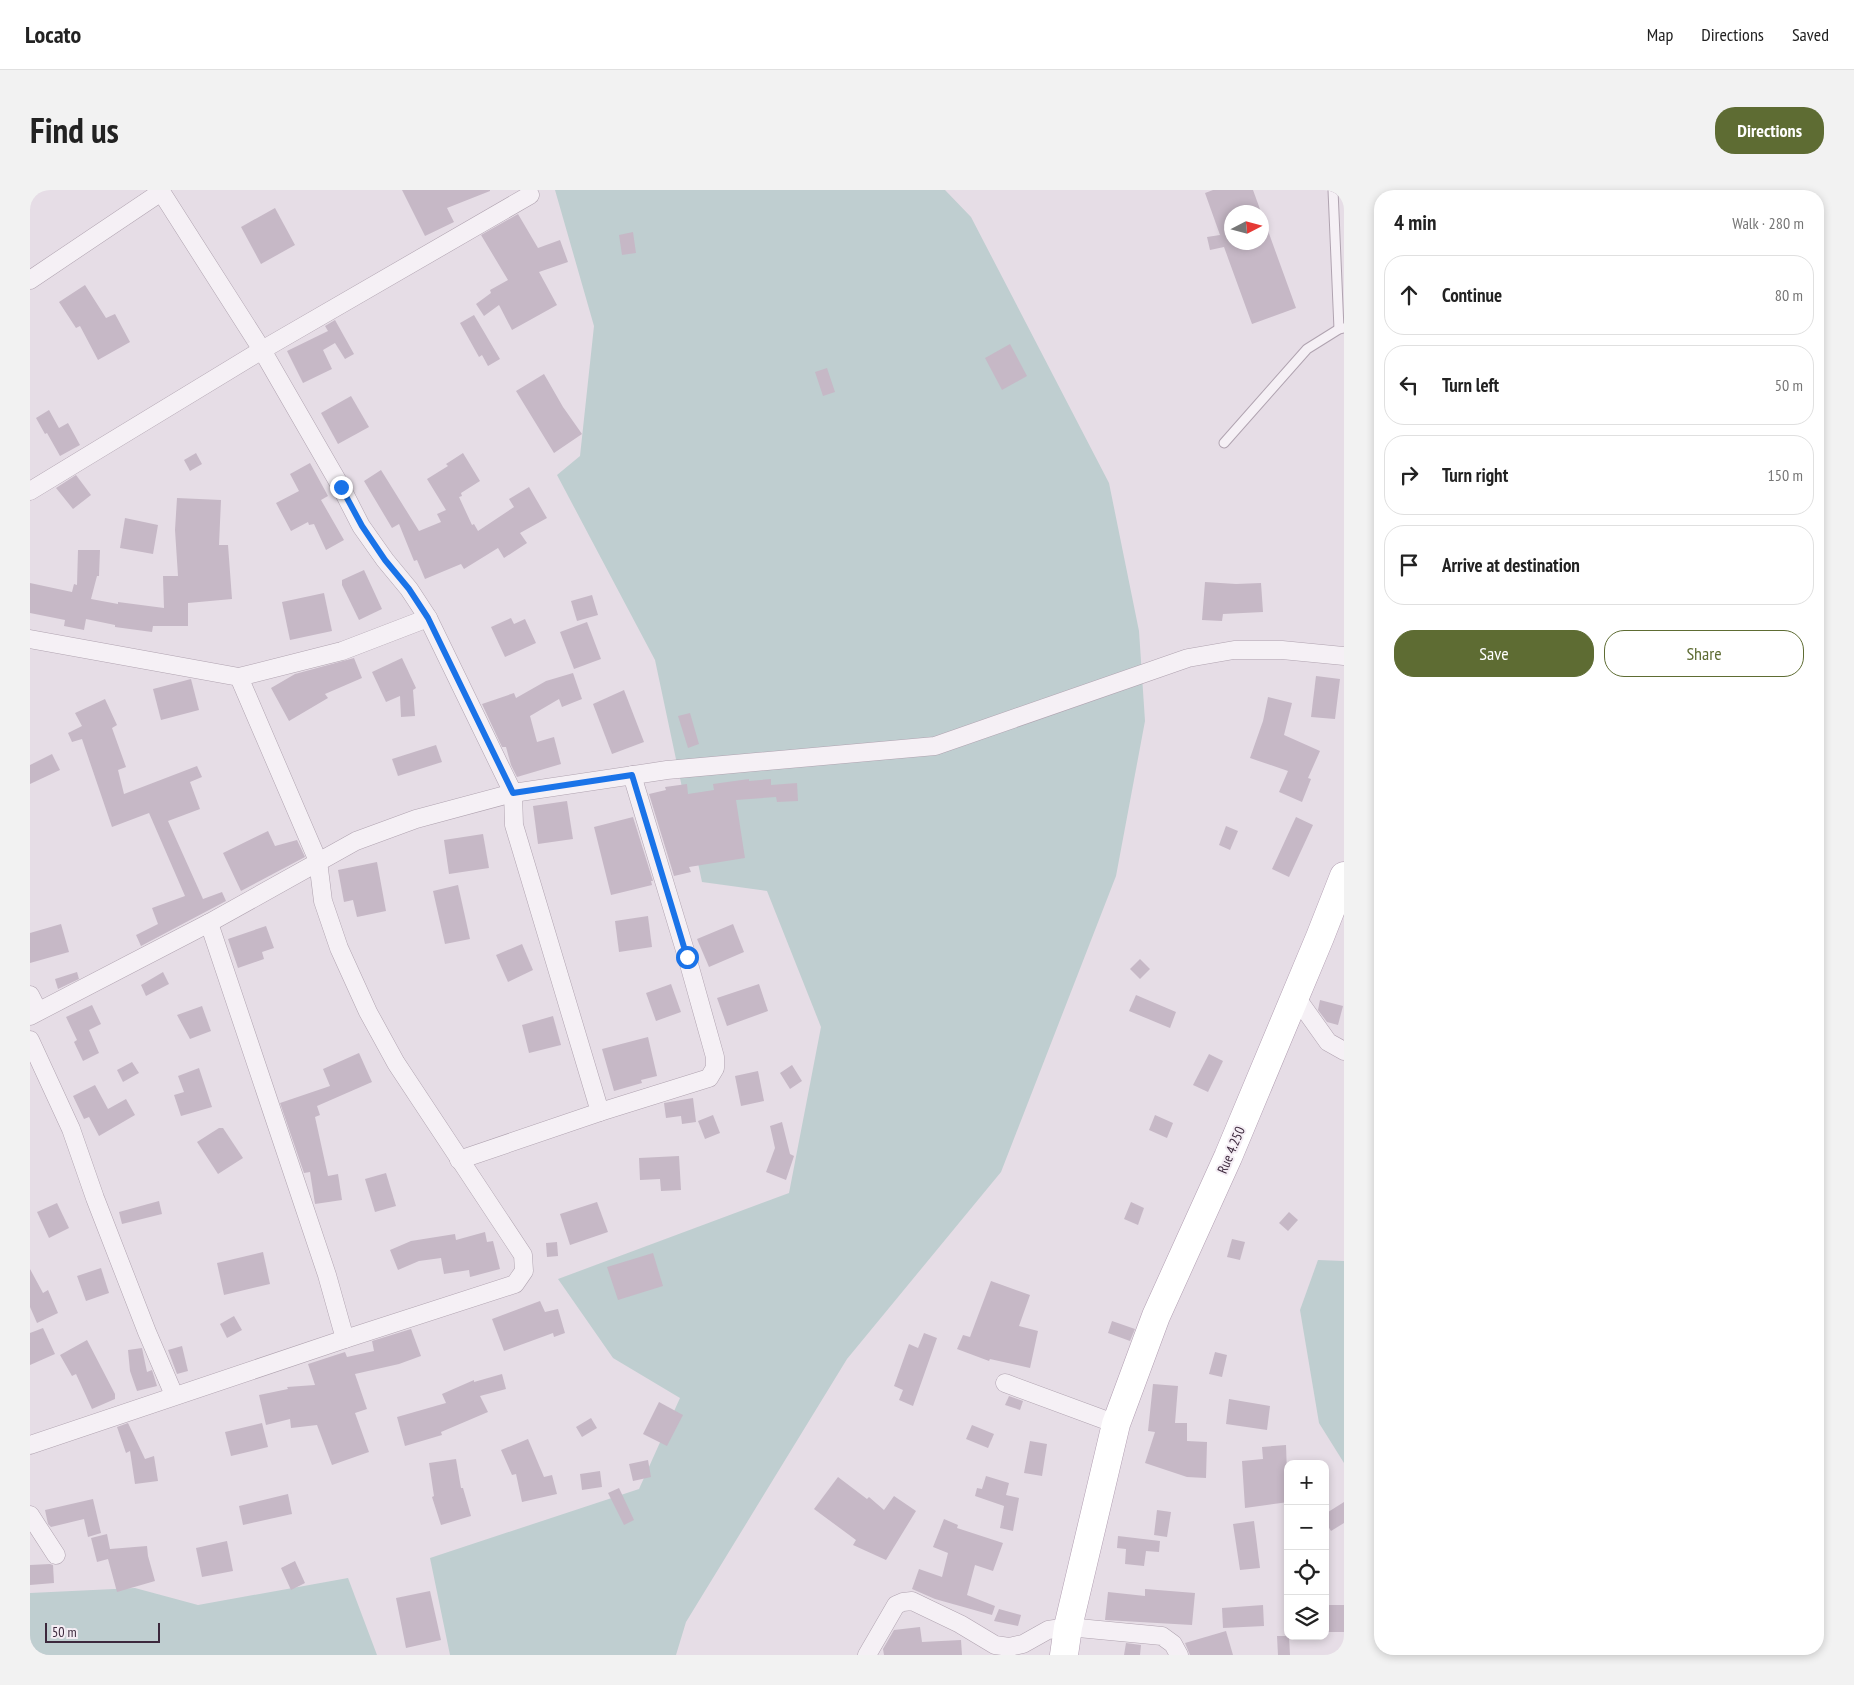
<!DOCTYPE html>
<meta charset="utf-8">
<style>
body{margin:0;font-family:"PT Sans Narrow",sans-serif;background:#f2f2f2;color:#222}
.controls{position:absolute;right:15px;bottom:15px;display:grid;overflow:hidden;border-radius:10px;box-shadow:0 2px 8px #0003}
.controls button{width:45px;height:45px;display:grid;place-items:center;padding:0;border:0;border-bottom:1px solid #e0e0e0;background:#fff;color:#222;font:25px sans-serif}
.compass{position:absolute;left:1194px;top:15px;width:45px;height:45px;border-radius:50%;background:#fff;box-shadow:0 2px 8px #0003;rotate:84deg}
.scale{position:absolute;left:15px;bottom:12px;width:115px;box-sizing:border-box;padding-left:5px;border:2px solid #3c283c;border-top:0;font-size:14px;line-height:18px;white-space:nowrap;color:#3c283c;-webkit-text-stroke:4px #f4edf4;paint-order:stroke}
.stop{position:absolute;width:15px;height:15px;margin:-11px;border:4px solid #1a73e8;border-radius:50%;background:#fff}
.stop.end{background:#1a73e8;border-color:#fff;box-shadow:0 1px 5px #0008}
.list{margin:0;padding:0;list-style:none}
h2{display:flex;justify-content:space-between;align-items:center;height:65px;margin:0;padding:0 20px;font-size:21px}
h2 small{font-size:16px;font-weight:400;color:#767676}
.list li{display:grid;grid-template-columns:32px 1fr auto;gap:15px;align-items:center;box-sizing:border-box;height:80px;margin:0 10px 10px;padding:0 10px;border:1px solid #e0e0e0;border-radius:20px}
.list b{display:block;font-size:19px;white-space:nowrap}
.list em{font-size:16px;font-style:normal;color:#767676}
.actions{display:flex;gap:10px;padding:15px 20px}
.actions a{flex:1;padding:11px 0;border:1px solid #5e6c33;border-radius:20px;text-align:center;font-size:18px;color:#5e6c33}
.actions .main{background:#5e6c33;color:#fff}
.icon{flex:none;width:28px;height:28px;fill:none;stroke:currentColor;stroke-width:2;stroke-linecap:round;stroke-linejoin:round}
.map{position:relative;flex:none;width:1314px;height:1465px;overflow:hidden;border-radius:20px}
header{display:flex;align-items:center;gap:30px;box-sizing:border-box;height:70px;padding:0 25px;background:#fff;border-bottom:1px solid #e0e0e0}
header strong{font-size:24px}
nav{display:flex;gap:28px;margin-inline-start:auto;font-size:18px}
.intro{display:flex;align-items:center;justify-content:space-between;box-sizing:border-box;height:120px;padding:0 30px}
h1{margin:0;font-size:35px}
.button{padding:12px 22px;border-radius:20px;background:#5e6c33;color:#fff;font-size:18px;font-weight:700}
main{display:flex;gap:30px;padding:0 30px}
aside{flex:1;background:#fff;border-radius:20px;box-shadow:0 2px 8px #0003}
.map>svg:first-child{display:block}
.green{fill:#bfced0}
.building{fill:#c6b8c6}
.lines{fill:none;stroke-linecap:round;stroke-linejoin:round}
.service-casing{stroke:#b0a3b0;stroke-width:11}
.minor-casing{stroke:#b0a3b0;stroke-width:19}
.primary-casing{stroke:#b19db1;stroke-width:29}
.service{stroke:#f5f0f5;stroke-width:9}
.minor{stroke:#f5f0f5;stroke-width:18}
.primary{stroke:#fff;stroke-width:28}
.route{stroke:#1a73e8;stroke-width:6}
.labels{text-anchor:middle;stroke-width:4;stroke-linejoin:round;paint-order:stroke}
.street-label{font-size:14px;fill:#3c283c;stroke:#f4edf4}
</style>
<header>
<strong>Locato</strong>
<nav><a>Map</a><a>Directions</a><a>Saved</a></nav>
</header>
<div class="intro"><h1>Find us</h1><a class="button">Directions</a></div>
<main>
<div class="map">
<svg width="1314" height="1465" viewBox="0 0 1314 1465">
<rect width="100%" height="100%" fill="#e6dde6"/>
<g class="green">
<path d="M525,0H915L941,27L1079,293L1109,441L1115,531L1086,686L971,982L817,1169L656,1432L646,1465H420L400,1368L609,1299L650,1208L583,1168L528,1089L759,1003L791,837L737,701L672,692L625,470L527,285L550,266L564,136Z"/>
<path d="M1288,1070L1314,1071V1273L1289,1233L1270,1120Z"/>
<path d="M318,1388L347,1465H0V1403L105,1398L168,1415Z"/>
</g>
<g class="building">
<path d="M372,0H460V1L417,18L424,32L395,46Z"/>
<path d="M1183,0H1223L1231,22H1202V52H1232V27H1233L1266,118L1222,134L1194,57L1180,60L1177,47L1190,45L1175,3Z"/>
<path d="M245,18L265,55L231,74L211,37Z"/>
<path d="M488,24L508,58L530,50L538,72L509,82L527,115L482,140L469,115L454,126L446,114L461,103L460,100L478,90L451,45Z"/>
<path d="M603,42L606,63L592,65L589,45Z"/>
<path d="M55,95L76,128L85,124L100,152L68,170L50,136L46,138L29,112Z"/>
<path d="M444,125L470,169L458,176L452,165L449,167L430,133Z"/>
<path d="M305,130L324,164L315,169L305,153L293,160L302,179L273,193L257,161L298,141L295,136Z"/>
<path d="M980,154L997,186L972,200L955,168Z"/>
<path d="M797,178L805,202L793,206L785,182Z"/>
<path d="M514,184L533,217L552,244L524,263L486,201Z"/>
<path d="M321,206L339,237L308,254L291,223Z"/>
<path d="M19,220L29,238L38,233L50,255L30,266L17,243L15,244L6,228Z"/>
<path d="M166,263L172,274L160,281L154,270Z"/>
<path d="M433,263L450,291L431,303L432,306L429,307L442,335L444,334L448,341L484,317L479,309L499,297L517,328L490,343L497,353L474,368L468,358L434,379L431,374L395,389L387,370L384,371L369,334L362,338L334,291L351,280L389,341L411,332L407,324L416,320L397,289L418,276L416,274Z"/>
<path d="M280,273L298,306L291,310L314,350L296,360L284,334L279,335L278,332L261,341L246,313L269,301L260,284Z"/>
<path d="M46,285L61,305L43,319L26,298Z"/>
<path d="M147,308L191,310L189,355H198L202,409L158,413V436H123L122,442L85,437V435L56,429L54,440L34,436L35,430L0,423V393L42,402L44,394L47,395L48,360H70L69,386H67L61,409L88,414V412L134,418L133,386H148L145,340Z"/>
<path d="M95,328L128,335L123,364L90,358Z"/>
<path d="M334,380L352,419L329,430L312,395V390Z"/>
<path d="M1175,392L1206,394L1231,393L1233,422L1193,424L1192,431L1172,430Z"/>
<path d="M294,403L302,441L260,450L252,412Z"/>
<path d="M562,405L568,425L547,431L541,411Z"/>
<path d="M481,428L484,434L495,429L506,453L475,467L461,437Z"/>
<path d="M557,432L571,469L544,479L530,442Z"/>
<path d="M324,468L332,488L295,504L298,508L259,531L241,498L265,484Z"/>
<path d="M372,468L386,498L383,500L385,526L371,527L370,506L356,512L342,482Z"/>
<path d="M543,483L552,509L532,517L529,509L500,526L507,552L524,547L531,574L487,587L481,575L476,557H472L452,514L484,503L486,508L516,491Z"/>
<path d="M1286,486L1310,489L1305,529L1281,527Z"/>
<path d="M161,489L169,520L131,530L123,499Z"/>
<path d="M594,500L614,552L582,564L563,514Z"/>
<path d="M1238,507L1262,513L1254,545L1290,561L1278,588L1281,589L1272,612L1249,602L1258,581L1220,568L1233,531Z"/>
<path d="M75,509L87,535L82,538L96,577L88,580L94,604L167,576L172,587L160,592L170,619L138,631L173,709L192,702L196,711L111,756L106,745L128,734L122,718L155,706L119,623L82,637L52,549L42,552L38,543L52,536L45,523Z"/>
<path d="M660,523L669,554L658,558L648,526Z"/>
<path d="M406,555L412,572L368,586L362,569Z"/>
<path d="M22,564L30,580L0,594V575Z"/>
<path d="M719,589V591L741,589V595L767,593L768,611L747,612L746,607L706,610L715,668L659,677L661,682L644,686L619,604L636,600L635,597L657,594L658,604L684,600L683,594Z"/>
<path d="M537,611L543,649L508,654L503,616Z"/>
<path d="M603,627L623,691H621L622,695L581,705L564,637Z"/>
<path d="M1266,627L1283,635L1259,687L1242,679Z"/>
<path d="M1196,636L1208,641L1200,660L1189,655Z"/>
<path d="M238,641L245,656L267,650L275,667L211,701L193,663Z"/>
<path d="M453,644L459,678L419,684L414,650Z"/>
<path d="M347,672L356,721L327,727L323,710L314,712L308,680Z"/>
<path d="M428,695L440,749L415,754L403,701Z"/>
<path d="M618,726L622,757L589,762L585,731Z"/>
<path d="M31,734L39,762L0,773V743Z"/>
<path d="M703,734L714,762L679,777L667,749Z"/>
<path d="M236,736L244,758L232,762L234,769L208,778L198,749Z"/>
<path d="M492,754L503,780L478,792L466,765Z"/>
<path d="M1110,769L1120,779L1110,789L1100,779Z"/>
<path d="M47,782L49,789L28,799L25,789Z"/>
<path d="M133,782L139,794L116,806L111,795Z"/>
<path d="M641,794L651,822L626,831L616,803Z"/>
<path d="M729,794L738,821L697,836L687,808Z"/>
<path d="M1106,805L1146,822L1140,838L1099,821Z"/>
<path d="M1290,810L1313,816L1308,835L1297,832L1288,820Z"/>
<path d="M62,815L71,834L59,840L69,863L53,871L44,852L47,850L36,827Z"/>
<path d="M172,816L181,841L160,849L147,825Z"/>
<path d="M523,826L531,855L499,863L492,835Z"/>
<path d="M618,847L627,886L611,890L612,893L584,901L572,859Z"/>
<path d="M329,863L342,892L287,916L290,925L285,927L298,986L308,984L312,1010L285,1014L280,982L274,983L250,913L300,896L293,879Z"/>
<path d="M1179,864L1193,871L1178,902L1163,895Z"/>
<path d="M102,872L109,883L93,892L87,880Z"/>
<path d="M762,875L772,891L760,899L750,883Z"/>
<path d="M169,878L182,917L151,926L144,905L154,902L148,886Z"/>
<path d="M728,881L734,911L711,916L705,886Z"/>
<path d="M65,895L78,919L96,909L105,925L69,946L59,927L54,929L43,906Z"/>
<path d="M663,908L666,932L652,934L651,926L636,928L634,913Z"/>
<path d="M683,925L690,943L675,949L668,931Z"/>
<path d="M1125,925L1143,933L1137,948L1119,940Z"/>
<path d="M752,932L760,964L764,966L756,990L736,982L745,958L740,936Z"/>
<path d="M189,938H193L213,968L188,984L167,952Z"/>
<path d="M649,966L651,1000L631,1001L630,989L610,990L609,968Z"/>
<path d="M356,983L366,1016L345,1022L335,989Z"/>
<path d="M129,1011L132,1024L92,1034L89,1022Z"/>
<path d="M567,1012L578,1042L540,1055L530,1024Z"/>
<path d="M1101,1012L1114,1018L1108,1035L1094,1029Z"/>
<path d="M27,1013L39,1038L19,1048L7,1022Z"/>
<path d="M1259,1022L1268,1030L1258,1041L1249,1033Z"/>
<path d="M455,1042L457,1052L463,1051L470,1079L440,1087L439,1080L414,1084L411,1068L389,1071L368,1080L360,1060L381,1051L425,1044L426,1050Z"/>
<path d="M1202,1049L1215,1052L1210,1070L1197,1067Z"/>
<path d="M527,1052L528,1066L517,1067L516,1053Z"/>
<path d="M233,1062L240,1094L194,1105L187,1073Z"/>
<path d="M623,1063L633,1096L588,1110L577,1077Z"/>
<path d="M71,1078L79,1103L56,1111L47,1086Z"/>
<path d="M0,1079L13,1103L18,1100L28,1123L7,1133L0,1117Z"/>
<path d="M961,1091L1000,1105L989,1136L1008,1141L1000,1178L960,1169L959,1171L927,1159L933,1145L940,1147Z"/>
<path d="M510,1111L515,1122L528,1119L535,1143L524,1147L523,1143L474,1161L462,1129Z"/>
<path d="M204,1126L212,1140L197,1148L190,1134Z"/>
<path d="M1082,1131L1105,1139L1100,1151L1078,1143Z"/>
<path d="M13,1138L25,1164L0,1175V1143Z"/>
<path d="M381,1139L391,1166L369,1174L325,1184L337,1219L325,1223L339,1262L302,1275L287,1235L261,1238L260,1229L236,1235L229,1205L258,1199L257,1197L285,1195L278,1174L315,1162L317,1167L344,1161L342,1151Z"/>
<path d="M894,1143L907,1148L883,1216L869,1210L873,1200L864,1196L879,1154L888,1158Z"/>
<path d="M57,1150L85,1204V1209L62,1219L46,1184L42,1186L30,1165Z"/>
<path d="M152,1156L158,1181L147,1184L138,1160Z"/>
<path d="M112,1158L117,1182L122,1180L127,1196L107,1201L100,1181L98,1160Z"/>
<path d="M1185,1162L1197,1165L1192,1187L1179,1184Z"/>
<path d="M472,1184L476,1199L450,1206L458,1222L411,1242L412,1245L375,1256L367,1227L416,1213L412,1204L444,1190V1192Z"/>
<path d="M1123,1194L1148,1196L1145,1233H1157V1251L1177,1252L1176,1288L1157,1287L1115,1273L1125,1242L1118,1241Z"/>
<path d="M979,1206L993,1211L990,1220L975,1215Z"/>
<path d="M1199,1209L1240,1216L1237,1240L1196,1234Z"/>
<path d="M629,1212L653,1225L637,1256L613,1244Z"/>
<path d="M561,1228L567,1238L552,1247L546,1237Z"/>
<path d="M98,1233L115,1269L124,1266L128,1291L105,1294L100,1261L96,1263L87,1237Z"/>
<path d="M232,1233L238,1257L201,1266L195,1242Z"/>
<path d="M942,1235L964,1244L958,1258L936,1249Z"/>
<path d="M498,1249L514,1287L522,1285L527,1304L492,1312L486,1284L482,1285L471,1260Z"/>
<path d="M1000,1251L1017,1254L1012,1286L994,1283Z"/>
<path d="M1256,1255L1258,1312L1215,1318L1212,1271L1233,1269L1232,1257Z"/>
<path d="M426,1269L431,1298H433L441,1326L411,1335L402,1307L404,1306L399,1273Z"/>
<path d="M618,1270L621,1287L603,1291L599,1274Z"/>
<path d="M570,1281L572,1297L552,1300L550,1284Z"/>
<path d="M956,1286L979,1293L976,1305L989,1308L983,1341L970,1338L974,1316L945,1306L947,1298L952,1299Z"/>
<path d="M808,1287L837,1309L839,1307L854,1320L864,1306L886,1321L856,1370L823,1355L826,1350L784,1319Z"/>
<path d="M589,1298L604,1330L594,1335L578,1303Z"/>
<path d="M258,1304L262,1324L213,1335L209,1316Z"/>
<path d="M63,1309L71,1343L58,1347L54,1329L21,1337L18,1334L15,1320Z"/>
<path d="M1314,1312V1333L1301,1341L1295,1331V1324Z"/>
<path d="M1127,1320L1141,1322L1137,1347L1124,1345Z"/>
<path d="M914,1329L928,1335L927,1338L973,1353L963,1381L945,1375L937,1405L965,1416L962,1425L905,1409L882,1399L889,1379L912,1387L918,1363L903,1357Z"/>
<path d="M1224,1331L1230,1378L1210,1380L1203,1334Z"/>
<path d="M77,1344L80,1359L117,1356L118,1366L125,1391L87,1402L78,1369L67,1372L61,1348Z"/>
<path d="M1088,1346L1130,1351L1129,1362L1116,1361L1114,1376L1095,1374L1096,1359L1087,1358Z"/>
<path d="M197,1351L203,1381L172,1387L166,1358Z"/>
<path d="M265,1371L275,1393L261,1400L251,1378Z"/>
<path d="M20,1374L23,1375L24,1393L0,1395V1375Z"/>
<path d="M1115,1399L1165,1403L1162,1435L1075,1430L1078,1402L1115,1406Z"/>
<path d="M400,1401L411,1450L376,1458L366,1408Z"/>
<path d="M1233,1415L1234,1436L1193,1438L1192,1418Z"/>
<rect x="1295" y="1415" width="19" height="27"/>
<path d="M969,1419L991,1425L988,1436L964,1431Z"/>
<path d="M890,1437L892,1452L931,1450L932,1465H854L853,1459L864,1440Z"/>
<path d="M1196,1441L1203,1465H1160L1155,1453Z"/>
<path d="M1247,1446H1259L1260,1465H1248Z"/>
<path d="M1096,1453L1111,1455L1110,1465H1094Z"/>
</g>
<g class="lines">
<g class="service-casing">
<g id="service">
<path d="M1303,0L1309,139"/>
<path d="M1194,253L1277,159L1309,139L1314,138"/>
</g>
</g>
<g class="minor-casing">
<g id="minor">
<path d="M130,0L232,160L311,297L331,336L355,370L379,399L398,428L483,603L484,635L570,922"/>
<path d="M0,90L131,2"/>
<path d="M0,301L232,160L500,5"/>
<path d="M0,449L209,487L288,671L293,711L309,758L338,822L366,873L493,1065L494,1081L485,1094L315,1149L297,1085L179,733"/>
<path d="M209,487L312,461L398,428"/>
<path d="M0,805L8,821"/>
<path d="M1266,807L1298,852L1314,861"/>
<path d="M0,826L179,733L326,651L386,629L483,603L637,580L905,556L1158,468L1204,460H1252L1314,466"/>
<path d="M0,850L41,939L65,1008L117,1142L144,1205"/>
<path d="M429,970L570,922L679,888L685,878V867L657,767L602,585"/>
<path d="M975,1193L1086,1234"/>
<path d="M0,1255L315,1149"/>
<path d="M0,1325L26,1365"/>
<path d="M837,1465L866,1415L873,1412L882,1411L930,1434L965,1455L979,1457L993,1454L1018,1440L1038,1437L1132,1446L1143,1454L1149,1465"/>
</g>
</g>
<g class="primary-casing">
<path id="primary" d="M1034,1465L1038,1437L1086,1234L1126,1126L1198,967L1290,747L1314,686"/>
</g>
<use href="#service" class="service"/>
<use href="#minor" class="minor"/>
<use href="#primary" class="primary"/>
</g>
<g class="lines">
<path class="route" d="M311,297L332,336L355,370L379,399L398,428L483,603L602,585L657,767"/>
</g>
<g class="labels">
<g class="street-label">
<text transform="translate(1201 960) rotate(-67)" y="5">Rue 4.250</text>
</g>
</g>
</svg>
<div class="controls">
<button>+</button>
<button>−</button>
<button><svg class="icon" aria-label="locate" viewBox="0 0 24 24"><circle cx="12" cy="12" r="6"/><path d="M12 2v4M12 18v4M2 12h4M18 12h4"/></svg></button>
<button><svg class="icon" aria-label="layers" viewBox="0 0 24 24"><path d="M12 4l9 5-9 5-9-5zM3 14l9 5 9-5"/></svg></button>
</div>
<svg class="compass" viewBox="-18 -18 36 36"><path d="M0-13l5 13h-10z" fill="#e53935"/><path d="M0 13l5-13h-10z" fill="#767676"/></svg>
<div class="scale">50 m</div>
<div class="stop" style="left:657px;top:767px"></div>
<div class="stop end" style="left:311px;top:297px"></div>
</div>
<aside>
<h2>4 min<small>Walk · 280 m</small></h2>
<ul class="list">
<li><svg class="icon" aria-label="ahead" viewBox="0 0 24 24"><path d="M12 20V5M6 11l6-6 6 6"/></svg><div><b>Continue</b></div><em>80 m</em></li>
<li><svg class="icon" aria-label="left" viewBox="0 0 24 24"><path d="M17 20v-9H6M10 6l-5 5 5 5"/></svg><div><b>Turn left</b></div><em>50 m</em></li>
<li><svg class="icon" aria-label="right" viewBox="0 0 24 24"><path d="M7 20v-9h11M14 6l5 5-5 5"/></svg><div><b>Turn right</b></div><em>150 m</em></li>
<li><svg class="icon" aria-label="arrive" viewBox="0 0 24 24"><path d="M6 21V4h12l-3 4 3 4H6"/></svg><div><b>Arrive at destination</b></div></li>
</ul>
<div class="actions"><a class="main">Save</a><a>Share</a></div>
</aside>
</main>
